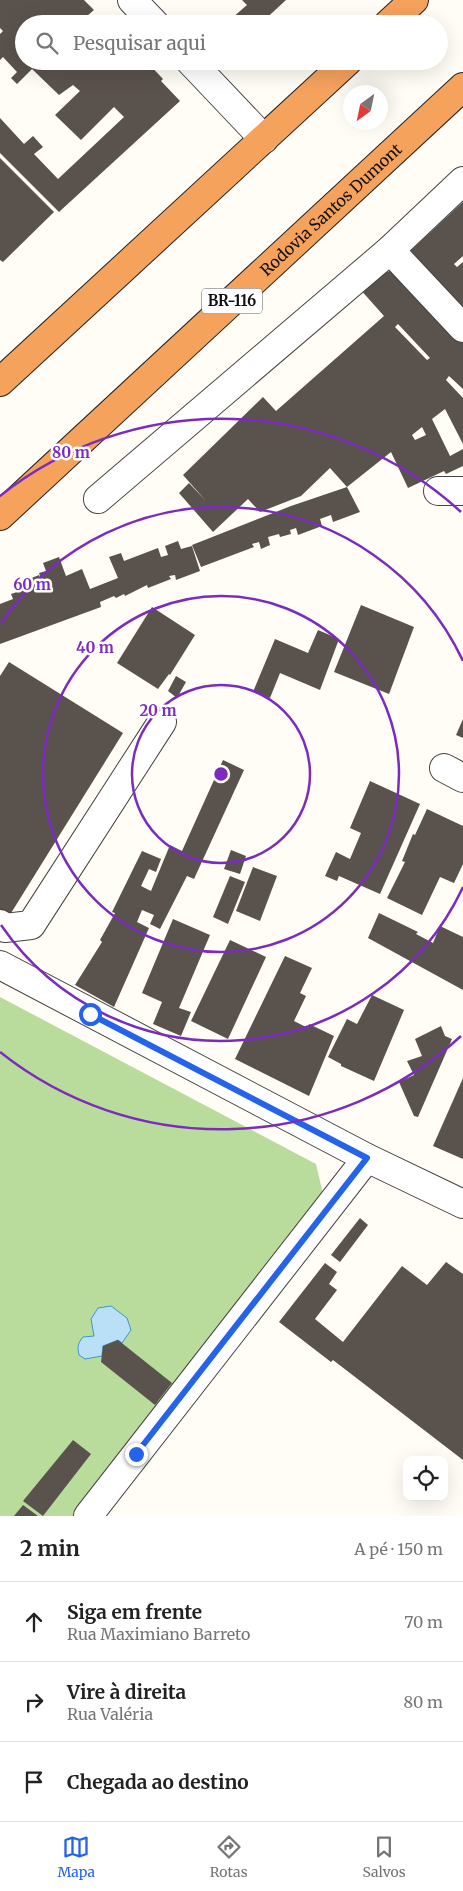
<!DOCTYPE html>
<html lang="pt">
<meta charset="utf-8">
<style>
body{margin:0;font-family:Merriweather,serif;background:#f2f2f2;color:#222}
.controls{position:absolute;right:15px;bottom:15px;display:grid;overflow:hidden;border-radius:10px;box-shadow:0 5px 20px #0002}
.controls button{width:45px;height:45px;display:grid;place-items:center;padding:0;border:0;border-bottom:1px solid #e0e0e0;background:#fff;color:#222;font:25px sans-serif}
.compass{position:absolute;left:343px;top:85px;width:45px;height:45px;border-radius:50%;background:#fff;box-shadow:0 5px 20px #0002;rotate:213deg}
.stop{position:absolute;width:15px;height:15px;margin:-11px;border:4px solid #2563eb;border-radius:50%;background:#fff}
.stop.end{background:#2563eb;border-color:#fff;box-shadow:0 1px 5px #0008}
.list{margin:0;padding:0;list-style:none}
h2{display:flex;justify-content:space-between;align-items:center;height:65px;margin:0;padding:0 20px;font-size:21px}
h2 small{font-size:16px;font-weight:400;color:#767676}
.list li{display:grid;grid-template-columns:32px 1fr auto;gap:15px;align-items:center;box-sizing:border-box;height:80px;padding:0 20px;border-top:1px solid #e0e0e0}
.list b{display:block;font-size:19px;white-space:nowrap}
.list p{margin:0;font-size:16px;white-space:nowrap;color:#767676}
.list em{font-size:16px;font-style:normal;color:#767676}
.icon{flex:none;width:28px;height:28px;fill:none;stroke:currentColor;stroke-width:2;stroke-linecap:round;stroke-linejoin:round}
.map{position:relative;flex:none;width:463px;height:1516px;overflow:hidden}
.search{position:absolute;background:#fff;box-shadow:0 5px 20px #0002;left:15px;right:15px;top:15px;height:55px;display:flex;align-items:center;gap:12px;box-sizing:border-box;padding:0 18px;border-radius:28px;color:#767676;font-size:19px}
.sheet{height:305px;background:#fff}
nav{display:flex;justify-content:space-around;align-items:center;box-sizing:border-box;height:70px;border-top:1px solid #e0e0e0;background:#fff;font-size:14px;color:#767676}
nav a{display:grid;justify-items:center;gap:2px}
nav .on{color:#2563eb}
.map>svg:first-child{display:block}
.forest{fill:#b9dc9c}
.water{fill:#b9e0f7;stroke:#3f96cf}
.building{fill:#5a524d;fill-rule:evenodd}
.lines{fill:none;stroke-linecap:round;stroke-linejoin:round}
.minor-casing{stroke:#444;stroke-width:30}
.highway-casing{stroke:#222;stroke-width:30}
.minor{stroke:#fff;stroke-width:28}
.highway{stroke:#f5a25d;stroke-width:28}
.route{stroke:#2563eb;stroke-width:6}
.ring{fill:none;stroke:#7b2cbf;stroke-width:2.5}
.labels{text-anchor:middle;stroke-width:5;stroke-linejoin:round;paint-order:stroke}
.shield{fill:#fff;stroke:#585858;stroke-width:1}
.shield-label{font-size:15px;font-weight:bold;fill:#111}
.street-label{font-size:16px;fill:#111;stroke:#fff}
.centre{fill:#7b2cbf;stroke:#fff;stroke-width:2.5}
.ring-label{font-size:15px;text-anchor:middle;font-weight:bold;fill:#7b2cbf;stroke:#fff;stroke-width:5;stroke-linejoin:round;paint-order:stroke}
</style>
<div class="map">
<svg width="463" height="1516" viewBox="0 0 463 1516">
<rect width="100%" height="100%" fill="#fffdf5"/>
<path class="forest" d="M0,997L316,1164L323,1194L78,1516H0Z"/>
<path class="water" d="M111,1306L127,1318L131,1330L122,1343L118,1340L103,1346L102,1356L85,1359L79,1355C77,1347 78,1343 83,1337L94,1336L91,1319L98,1308Z"/>
<g class="building">
<path d="M0,0H84L94,10L87,16L95,24H24V61H146L163,79L161,81L180,101L59,212L0,153V118L24,144L33,136L43,147L34,154L58,179L124,117L114,107L81,140L55,115L80,91L73,85L59,95L32,69L17,84L11,78L17,72L3,57L0,60V34L3,31L0,28Z"/>
<path d="M242,0H286L260,24H237L232,18L247,5Z"/>
<path d="M0,158L54,212L3,262L0,260Z"/>
<path d="M463,202V256L454,264L457,267L463,262V312L407,254Z"/>
<path d="M382,266L388,272L391,269L463,343V389L449,376L446,380L463,398V444L445,409L432,419L450,456L463,449V466L446,474L444,471L408,488L391,452L347,487L360,512L333,522L331,515L320,519L322,526L298,535L296,528L290,530L291,534L280,537L279,534L268,537L270,545L261,549L259,542L252,544L254,547L201,567L192,545L291,506L347,487L330,468L301,496L260,512L248,499L213,532L179,493L189,483L206,501L183,475L263,397L276,411L384,316L359,288ZM398,324L430,358L427,360L395,327ZM422,427L426,435L415,440L412,435Z"/>
<path d="M178,541L181,549L192,546L200,571L176,580L175,575L169,576L171,579L148,588L147,585L125,596L124,594L116,598L114,596L100,602L101,607L0,644V604L13,599L11,594L26,589L24,581L39,575L44,588L39,573L46,571L43,563L59,557L66,576L82,569L90,589L118,578L109,557L121,553L124,561L158,548L161,557L168,555L165,546Z"/>
<path d="M361,605L414,627L389,694L334,672Z"/>
<path d="M152,607L195,635L170,675L169,674L158,689L117,663Z"/>
<path d="M318,630L339,639L320,690L280,673L270,698L253,692L275,639L308,653Z"/>
<path d="M9,662L123,733L8,918L0,913V676Z"/>
<path d="M176,676L186,682L177,698L168,691Z"/>
<path d="M463,719V738L456,735Z"/>
<path d="M223,760L244,770L194,879L187,876L160,929L150,924L154,915L142,910L137,922L149,928L114,1007L75,985L102,942L100,940L115,913L112,912L142,851L161,859L156,872L149,869L141,886L151,891L170,845L182,851Z"/>
<path d="M370,781L420,804L380,894L339,876L337,881L325,876L336,852L350,859L361,833L350,828Z"/>
<path d="M427,809L463,826V864L454,883L440,877L422,915L387,898L405,862L402,861L413,834L415,835Z"/>
<path d="M231,850L246,856L240,874L224,869Z"/>
<path d="M253,867L277,876L260,921L236,911Z"/>
<path d="M230,876L245,882L228,924L213,917Z"/>
<path d="M379,913L418,932L416,934L433,943L440,926L463,937V990L368,938Z"/>
<path d="M173,919L210,935L179,1008L191,1012L181,1036L153,1024L162,1002L142,993Z"/>
<path d="M230,940L266,957L228,1039L191,1021Z"/>
<path d="M285,956L312,968L300,993L306,996L294,1021L308,1028L309,1024L334,1036L309,1096L235,1059Z"/>
<path d="M372,995L404,1010L374,1081L341,1066V1064L328,1057L347,1019L357,1024Z"/>
<path d="M441,1026L445,1036L452,1039L418,1117L414,1116L399,1082L414,1075L407,1061L422,1056L415,1039Z"/>
<path d="M463,1078V1159L433,1146Z"/>
<path d="M360,1218L368,1225L340,1262L331,1255Z"/>
<path d="M446,1262L463,1274V1460L333,1360L331,1362L279,1322L325,1263L337,1272L329,1284L337,1290L315,1319L343,1342L402,1266L427,1285Z"/>
<path d="M118,1340L172,1383L155,1405L101,1362L103,1346Z"/>
<path d="M73,1440L91,1454L43,1516L23,1501Z"/>
<path d="M23,1505L38,1516H14Z"/>
</g>
<g class="lines">
<g class="minor-casing">
<g id="minor">
<path d="M132,0L155,24"/>
<path d="M190,61L264,139"/>
<path d="M390,250L463,328"/>
<path d="M438,491H463"/>
<path d="M98,499L390,250L463,181"/>
<path d="M444,768L463,778"/>
<path d="M0,924L5,928L31,925L162,722"/>
<path d="M0,965L367,1158L463,1204"/>
<path d="M88,1516L367,1158"/>
</g>
</g>
<g class="highway-casing">
<g id="highway">
<path d="M388,24L414,0"/>
<path d="M0,382L348,61"/>
<path id="s1" d="M0,516L463,87"/>
</g>
</g>
<use href="#minor" class="minor"/>
<use href="#highway" class="highway"/>
</g>
<g class="lines">
<path class="route" d="M90,1014L367,1158L136,1454"/>
</g>
<g class="ring">
<circle cx="221" cy="774" r="89"/>
<circle cx="221" cy="774" r="178"/>
<path d="M463 887A267 267 0 0 1 1 925M1 623A267 267 0 0 1 463 661"/>
<path d="M461 1036A355 355 0 0 1 0 1052M0 496A355 355 0 0 1 461 512"/>
</g>
<g class="labels">
<rect class="shield" x="202" y="288.5" width="60" height="25" rx="4"/>
<g class="shield-label">
<text x="232" y="306">BR-116</text>
</g>
<g class="street-label">
<text dy="6" stroke="none"><textPath href="#s1" startOffset="451">Rodovia Santos Dumont</textPath></text>
</g>
</g>
<circle cx="221" cy="774" r="8" class="centre"/>
<g class="ring-label">
<text x="71" y="458">80 m</text>
<text x="32" y="590">60 m</text>
<text x="95" y="653">40 m</text>
<text x="158" y="716">20 m</text>
</g>
</svg>
<div class="controls">
<button><svg class="icon" aria-label="locate" viewBox="0 0 24 24"><circle cx="12" cy="12" r="6"/><path d="M12 2v4M12 18v4M2 12h4M18 12h4"/></svg></button>
</div>
<svg class="compass" viewBox="-18 -18 36 36"><path d="M0-13l5 13h-10z" fill="#e53935"/><path d="M0 13l5-13h-10z" fill="#767676"/></svg>
<div class="stop" style="left:90px;top:1014px"></div>
<div class="stop end" style="left:136px;top:1454px"></div>
<div class="search"><svg class="icon" aria-label="search" viewBox="0 0 24 24"><circle cx="10" cy="10" r="6"/><path d="M15 15l6 6"/></svg>Pesquisar aqui</div>
</div>
<section class="sheet">
<h2>2 min<small>A pé · 150 m</small></h2>
<ul class="list">
<li><svg class="icon" aria-label="ahead" viewBox="0 0 24 24"><path d="M12 20V5M6 11l6-6 6 6"/></svg><div><b>Siga em frente</b><p>Rua Maximiano Barreto</p></div><em>70 m</em></li>
<li><svg class="icon" aria-label="right" viewBox="0 0 24 24"><path d="M7 20v-9h11M14 6l5 5-5 5"/></svg><div><b>Vire à direita</b><p>Rua Valéria</p></div><em>80 m</em></li>
<li><svg class="icon" aria-label="arrive" viewBox="0 0 24 24"><path d="M6 21V4h12l-3 4 3 4H6"/></svg><div><b>Chegada ao destino</b></div></li>
</ul>
</section>
<nav>
<a class="on"><svg class="icon" aria-label="map" viewBox="0 0 24 24"><path d="M3 6l6-2 6 2 6-2v14l-6 2-6-2-6 2zM9 4v14M15 6v14"/></svg>Mapa</a>
<a><svg class="icon" aria-label="directions" viewBox="0 0 24 24"><path d="M12 3l9 9-9 9-9-9zM9 14v-3h6M13 9l2 2-2 2"/></svg>Rotas</a>
<a><svg class="icon" aria-label="saved" viewBox="0 0 24 24"><path d="M7 4h10v16l-5-4-5 4z"/></svg>Salvos</a>
</nav>
